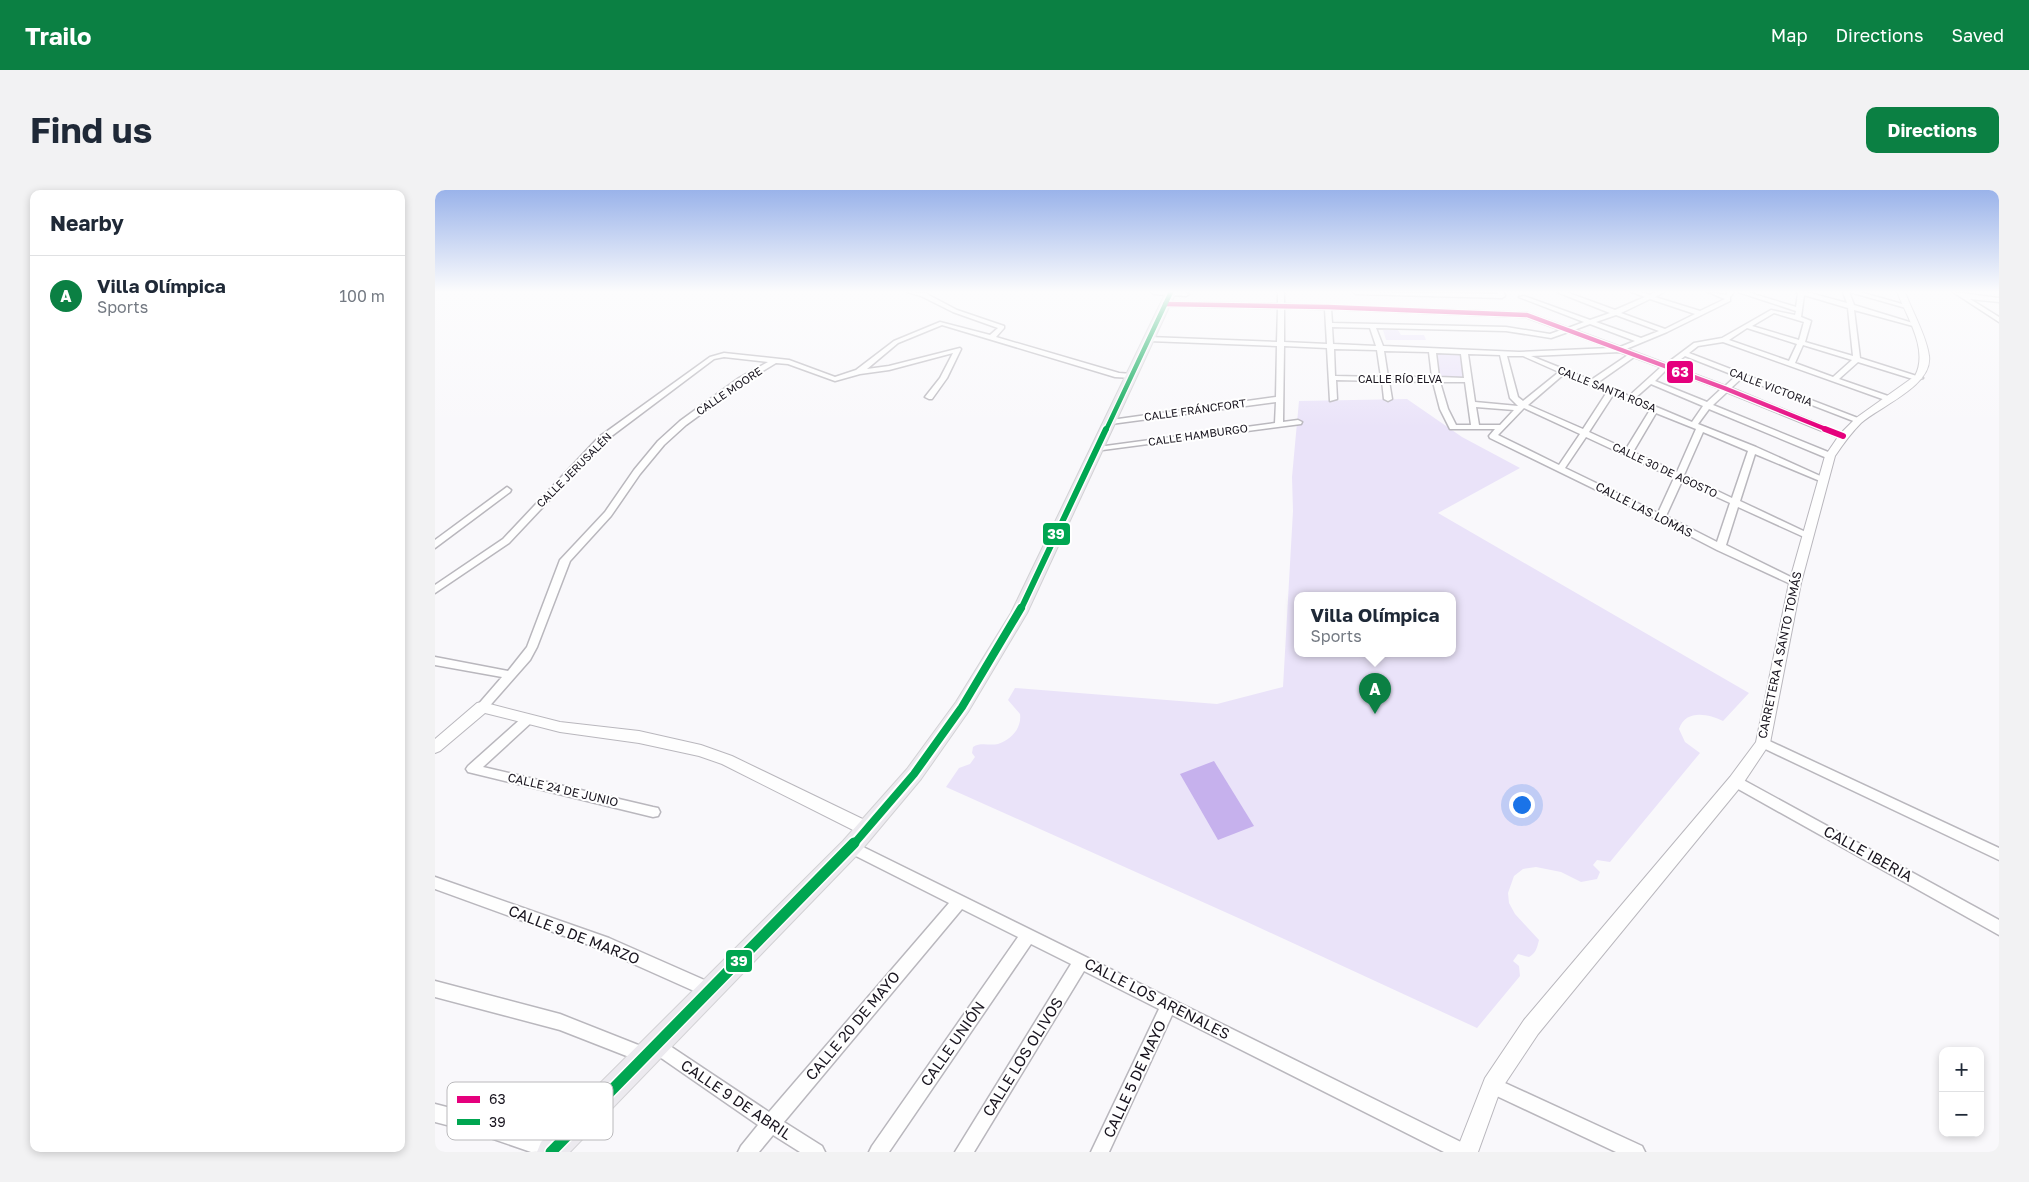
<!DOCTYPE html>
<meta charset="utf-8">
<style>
body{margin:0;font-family:"Golos Text",sans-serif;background:#f2f2f3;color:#1f2937}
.controls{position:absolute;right:15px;bottom:15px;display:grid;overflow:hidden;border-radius:10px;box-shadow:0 2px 8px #0003}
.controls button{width:45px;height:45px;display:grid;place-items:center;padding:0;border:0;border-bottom:1px solid #e0e1e3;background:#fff;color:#1f2937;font:25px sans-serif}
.you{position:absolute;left:1086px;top:614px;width:18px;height:18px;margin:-12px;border:4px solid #fff;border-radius:50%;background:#1a73e8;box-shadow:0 0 0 8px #1a73e833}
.badge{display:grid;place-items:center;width:32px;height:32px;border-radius:50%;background:#0b8043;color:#fff;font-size:16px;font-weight:700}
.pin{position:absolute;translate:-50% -41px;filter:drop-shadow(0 1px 2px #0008)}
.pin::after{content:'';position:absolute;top:26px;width:18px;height:15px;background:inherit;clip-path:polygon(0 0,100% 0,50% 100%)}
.popup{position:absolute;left:859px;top:402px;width:162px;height:65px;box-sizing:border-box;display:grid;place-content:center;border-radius:10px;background:#fff;filter:drop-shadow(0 1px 4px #0005);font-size:16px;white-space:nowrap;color:#747a83}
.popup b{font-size:19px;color:#1f2937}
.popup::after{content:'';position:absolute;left:50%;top:100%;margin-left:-10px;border:10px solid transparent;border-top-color:#fff}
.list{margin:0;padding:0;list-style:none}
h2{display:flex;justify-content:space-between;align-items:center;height:65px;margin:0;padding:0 20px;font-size:21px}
h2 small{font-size:16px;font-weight:400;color:#747a83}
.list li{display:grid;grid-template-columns:32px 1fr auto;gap:15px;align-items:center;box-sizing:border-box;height:80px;padding:0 20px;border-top:1px solid #e0e1e3}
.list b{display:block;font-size:19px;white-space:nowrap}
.list p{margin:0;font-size:16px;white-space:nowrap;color:#747a83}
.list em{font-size:16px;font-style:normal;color:#747a83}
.map{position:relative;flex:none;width:1564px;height:962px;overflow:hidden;border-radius:10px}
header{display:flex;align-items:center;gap:30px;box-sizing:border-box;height:70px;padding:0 25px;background:#0b8043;color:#fff}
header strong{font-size:24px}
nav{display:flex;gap:28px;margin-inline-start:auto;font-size:18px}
.intro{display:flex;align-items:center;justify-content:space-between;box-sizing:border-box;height:120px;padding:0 30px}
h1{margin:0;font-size:35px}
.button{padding:12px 22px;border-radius:10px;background:#0b8043;color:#fff;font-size:18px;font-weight:700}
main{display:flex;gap:30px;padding:0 30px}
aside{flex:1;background:#fff;border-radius:10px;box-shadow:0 2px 8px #0003}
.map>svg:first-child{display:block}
.green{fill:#eae3f9;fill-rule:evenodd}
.water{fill:#c6b1ed}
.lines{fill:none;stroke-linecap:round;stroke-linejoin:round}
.minor-casing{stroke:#b9b7bd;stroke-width:3}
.tertiary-casing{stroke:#b9b7bd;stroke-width:2}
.primary-casing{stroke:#d3d2d5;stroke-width:2}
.minor{fill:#fefefe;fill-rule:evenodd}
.tertiary{fill:#fefefe;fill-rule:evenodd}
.primary{fill:#eceaef;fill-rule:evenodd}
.bus-1-far1-casing{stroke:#fff;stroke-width:7}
.bus-1-casing{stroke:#fff;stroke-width:9}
.bus-2-far3-casing{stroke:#fff;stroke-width:7}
.bus-2-far2-casing{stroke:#fff;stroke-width:9}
.bus-2-far1-casing{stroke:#fff;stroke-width:12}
.bus-2-casing{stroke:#fff;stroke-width:14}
.bus-1-far1{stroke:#e5007d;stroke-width:4.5}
.bus-1{stroke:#e5007d;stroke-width:6}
.bus-2-far3{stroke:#00a651;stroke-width:4.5}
.bus-2-far2{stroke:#00a651;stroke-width:6}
.bus-2-far1{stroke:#00a651;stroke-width:8}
.bus-2{stroke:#00a651;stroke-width:11}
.labels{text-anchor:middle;stroke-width:4;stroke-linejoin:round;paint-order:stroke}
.far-street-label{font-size:11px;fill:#19151f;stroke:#fff}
.street-label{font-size:12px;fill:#19151f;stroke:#fff}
.near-street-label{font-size:15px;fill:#19151f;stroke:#fff}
.key{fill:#fff;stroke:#bab9bc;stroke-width:1}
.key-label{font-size:14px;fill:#19151f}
.line-badge{stroke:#fff;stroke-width:2}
.badge-label{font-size:14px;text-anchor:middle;font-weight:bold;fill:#fff}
</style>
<header>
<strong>Trailo</strong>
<nav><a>Map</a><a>Directions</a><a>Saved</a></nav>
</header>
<div class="intro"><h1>Find us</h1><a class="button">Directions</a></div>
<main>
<aside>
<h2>Nearby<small></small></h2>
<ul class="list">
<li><span class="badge">A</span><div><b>Villa Olímpica</b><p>Sports</p></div><em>100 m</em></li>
</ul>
</aside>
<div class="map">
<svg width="1564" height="962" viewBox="0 0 1564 962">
<rect width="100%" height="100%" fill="#f9f8fb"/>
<g class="green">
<path d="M948,140H963L966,145H989L991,150H951Z"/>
<path d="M998,159L1028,161L1033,188L1000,187Z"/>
<path d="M972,209L1027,247L1085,278L1003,323L1314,503L1288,531C1273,524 1251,519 1244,539L1250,552L1265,563L1175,672L1162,670L1158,675L1165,682L1162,689L1146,692L1126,682L1101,677L1088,679L1079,686L1073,703L1074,713L1080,724L1104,750C1102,758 1101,763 1094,767L1083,764L1078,771L1084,776L1085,786L1042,838L810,731L511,597L524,578L535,574L540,567L537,563L538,557C546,552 554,556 563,554C576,550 587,538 585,524L573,510L580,498L782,514L848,497L858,321L857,287L864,211ZM862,405H1018V463H862Z"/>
</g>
<path class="water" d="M779,571L819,636L783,650L745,584Z"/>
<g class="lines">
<g class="minor-casing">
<g id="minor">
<path d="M472,102L490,103L522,120L569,136V138L561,147L684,183L697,184L701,186L697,188L680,187L507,135L463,153L432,179L454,176L525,158L526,159L512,188L497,209H494L490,207L505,188L518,163L454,180L425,184L400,191L353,174L341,173L310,192L251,235L229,255L205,284L176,326L135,371L102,457L95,470L51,520H43L41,517L67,487L0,475V467L73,481L92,457L125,370L170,322L199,280L223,251L245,231L304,188L333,172L289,167L279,169L170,251L74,353L0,403V395L68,349L164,247L275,167L289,163L354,170L400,187L421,180L459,151L505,132L555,145L563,138L518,122L486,106Z"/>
<path d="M716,102H748L754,104L751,106L719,104Z"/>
<path d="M843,102H849V114L1092,123L1133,138L1149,132L1084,107L1089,106L1155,130L1175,123L1122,102H1131L1180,120L1210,107L1197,102H1206L1215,105L1221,102H1229L1220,107L1265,121L1290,109L1273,102L1291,105L1293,102H1299L1295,107V111L1232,142L1191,159L1231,174L1259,153L1287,148L1336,120L1360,125L1361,121L1303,102H1312L1361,117L1363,104L1361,102H1371L1412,113L1408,102H1414L1419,115L1481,134L1478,136L1419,120L1425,168L1488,188L1481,190L1423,172L1404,189L1456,207L1457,209L1453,211L1288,152L1263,156L1254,163L1428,230L1421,232L1307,188L1296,198L1412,246L1405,248L1292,202L1278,215L1398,264V268H1392L1274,219L1263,234L1321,257L1392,289L1388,292L1385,291L1320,264L1305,311L1377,345L1375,347H1369L1303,317L1291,355L1364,391L1365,393L1360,396L1282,360L1226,331H1222L1221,329L1055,248L1054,246L1060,239H1015L1005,219L998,192L954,191L957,209L953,211L949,209L947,191L901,190L902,209L895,211L892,158L849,156L848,232L863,230L867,232L866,234L660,261L659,259L663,257L840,233L841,212L676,234L672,232L676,230L841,207L842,156L714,151L711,149L714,147L842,152L843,118L730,116L727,114L730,112L843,114ZM1369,105L1413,118L1418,166L1370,152L1376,131L1366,127ZM1215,109L1260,124L1230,139L1186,123ZM849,118L890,119L892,154L849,152ZM896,119L1091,127L1126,140L1115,144L1071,137L897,133ZM1339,123L1369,132L1364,150L1317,136ZM1181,125L1224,141L1206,148L1161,132ZM1155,134L1200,151L1185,157L1139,140ZM897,137L935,138L941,156L898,154ZM941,138L1071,141L1116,148L1133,142L1176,158L1084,162L948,156ZM1312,138L1362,154L1354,171L1294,150ZM1368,155L1417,170L1398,187L1360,173ZM899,159L942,160L946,187L900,186ZM949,161L994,162L997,187H953ZM1185,162L1193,165L1156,190L1096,166ZM1001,163L1026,164L1029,188L1004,187ZM1033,164L1065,165L1075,208L1083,216L1040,212ZM1072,166H1088L1124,182L1088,211L1083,207ZM1250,166L1301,186L1290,196L1237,176ZM1199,167L1226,177L1194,206L1162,193ZM1232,179L1286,199L1272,212L1220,191ZM1129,184L1172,202L1148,239L1093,215ZM1005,192H1030L1036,235H1021L1013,219ZM1216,194L1268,216L1257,232L1200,208ZM1178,205L1215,220L1191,259L1154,242ZM1041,217L1079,220L1065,235H1044ZM1089,218L1145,244L1124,275L1063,245ZM1221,223L1261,239L1242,282L1198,262ZM1268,242L1313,261L1297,308L1249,285ZM1151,247L1239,288L1223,323L1130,278ZM1247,291L1295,313L1282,352L1231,326Z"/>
<path d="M918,102L1063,104L1062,102H1068L1070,106L1067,108L921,104Z"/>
<path d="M1415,102H1425L1474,116L1471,118Z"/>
<path d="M1518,102L1564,108V112L1535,109L1564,127V132Z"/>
<path d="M72,297L76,300L75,302L0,358V350Z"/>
<path d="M93,525L97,526L99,529L97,532L48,577L218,617L223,618L225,622L223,626L218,627L33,582L31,579L33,576L89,526Z"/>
<path d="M1328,548L1564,658V670L1324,556L1322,553L1324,550Z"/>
<path d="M1301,586L1564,730V745L1296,595L1295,591L1296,587Z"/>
<path d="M416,651L1034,956L1037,962H1009L737,825L674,962H656L724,819L649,781L539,962H520L636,774L596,754L454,962H434L437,956L583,747L527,719L349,932L387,956L390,962H365L338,945L324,962H303L306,956L323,935L219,863L220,866L218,872L212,874L125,840L0,807V791L125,824L216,860L215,856L217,850L223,848L334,922L514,713L411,661L409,657L411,653Z"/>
<path d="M0,687L174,748L283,796L285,801L283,806L277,809L165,759L0,699Z"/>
<path d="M1057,887L1207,956L1210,962H1181L1051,901L1049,895L1051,889Z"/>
<path d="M0,914L35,923L118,952L124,955L127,961L96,962L35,941L0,932Z"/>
</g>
</g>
<g class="tertiary-casing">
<g id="tertiary">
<path d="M1462,102H1470C1477,121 1492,147 1494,166C1498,196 1445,216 1426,233C1416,243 1408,254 1400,266L1366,393L1335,553L1307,595L1103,844L1065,901L1043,962H1021L1050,888L1089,830L1295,587L1321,552L1354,393L1390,266L1405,244L1421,228L1480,186C1494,160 1472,127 1462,102Z"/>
<path d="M47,512L125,532L204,541L266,555L297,566L438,634L440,639L438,644L432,646L426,644L287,574L264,566L204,553L125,542L50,523L5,561L0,563V549L42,513Z"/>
</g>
</g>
<g class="primary-casing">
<path id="primary" d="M731,102H741L592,423L533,522L486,589L424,663L135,962H102L106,952L408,651L472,579L521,512L576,423Z"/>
</g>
<use href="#minor" class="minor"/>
<use href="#tertiary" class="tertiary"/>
<use href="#primary" class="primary"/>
<g class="bus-1-far1-casing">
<path id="bus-1-far1" d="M730,114L893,117L1092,125L1289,198L1393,240"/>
</g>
<g class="bus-1-casing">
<path id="bus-1" d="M1390,239L1408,246"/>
</g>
<g class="bus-2-far3-casing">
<path id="bus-2-far3" d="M671,240L736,102"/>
</g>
<g class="bus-2-far2-casing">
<path id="bus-2-far2" d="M586,419L671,239"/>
</g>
<g class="bus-2-far1-casing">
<path id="bus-2-far1" d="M418,655L479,584L527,517L586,418"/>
</g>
<g class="bus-2-casing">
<path id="bus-2" d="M116,962L419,653"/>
</g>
<use href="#bus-1-far1" class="bus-1-far1"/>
<use href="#bus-1" class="bus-1"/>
<use href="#bus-2-far3" class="bus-2-far3"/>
<use href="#bus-2-far2" class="bus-2-far2"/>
<use href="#bus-2-far1" class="bus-2-far1"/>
<use href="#bus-2" class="bus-2"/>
</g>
<linearGradient id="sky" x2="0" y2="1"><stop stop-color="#9ab3ea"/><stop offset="0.43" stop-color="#fcfcfd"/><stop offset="1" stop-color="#fcfcfd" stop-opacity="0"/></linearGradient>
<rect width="1564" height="237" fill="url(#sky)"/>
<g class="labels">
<g class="far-street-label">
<text x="965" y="193">CALLE RÍO ELVA</text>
<text transform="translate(1336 197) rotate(21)" y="4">CALLE VICTORIA</text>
<text transform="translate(1172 199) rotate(22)" y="4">CALLE SANTA ROSA</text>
<text transform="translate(294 201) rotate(-34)" y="4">CALLE MOORE</text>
<text transform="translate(760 220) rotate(-8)" y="4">CALLE FRÁNCFORT</text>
<text transform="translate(763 245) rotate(-8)" y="4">CALLE HAMBURGO</text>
<text transform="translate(139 280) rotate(-45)" y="4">CALLE JERUSALÉN</text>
<text transform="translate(1230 280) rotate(25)" y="4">CALLE 30 DE AGOSTO</text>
</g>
<g class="street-label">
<text transform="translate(1209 320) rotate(27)" y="4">CALLE LAS LOMAS</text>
<text transform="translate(1345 465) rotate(-78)" y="4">CARRETERA A SANTO TOMÁS</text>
<text transform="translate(128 600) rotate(13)" y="4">CALLE 24 DE JUNIO</text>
</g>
<g class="near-street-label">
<text transform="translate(1433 664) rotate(29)" y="5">CALLE IBERIA</text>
<text transform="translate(139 745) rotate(21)" y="5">CALLE 9 DE MARZO</text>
<text transform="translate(722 809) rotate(27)" y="5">CALLE LOS ARENALES</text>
<text transform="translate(418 836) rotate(-50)" y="5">CALLE 20 DE MAYO</text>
<text transform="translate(518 854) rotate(-55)" y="5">CALLE UNIÓN</text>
<text transform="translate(588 867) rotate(-58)" y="5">CALLE LOS OLIVOS</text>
<text transform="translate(700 889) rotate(-65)" y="5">CALLE 5 DE MAYO</text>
<text transform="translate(301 910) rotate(34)" y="5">CALLE 9 DE ABRIL</text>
</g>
</g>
<rect x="12" y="892" width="166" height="58" rx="8" class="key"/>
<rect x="22" y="906" width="23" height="7" fill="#e5007d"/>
<rect x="22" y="929" width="23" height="6" fill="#00a651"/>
<g class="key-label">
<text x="54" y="914">63</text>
<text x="54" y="937">39</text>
</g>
<g class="line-badge">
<rect x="1231" y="170" width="28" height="24" rx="5" fill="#e5007d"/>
<rect x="607" y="332" width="29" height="24" rx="5" fill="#00a651"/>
<rect x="290" y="759" width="28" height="24" rx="5" fill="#00a651"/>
</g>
<g class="badge-label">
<text x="1245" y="187">63</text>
<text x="621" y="349">39</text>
<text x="304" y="776">39</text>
</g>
</svg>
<div class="controls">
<button>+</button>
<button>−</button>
</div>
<div class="you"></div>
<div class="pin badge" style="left:940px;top:524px">A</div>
<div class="popup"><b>Villa Olímpica</b>Sports</div>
</div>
</main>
